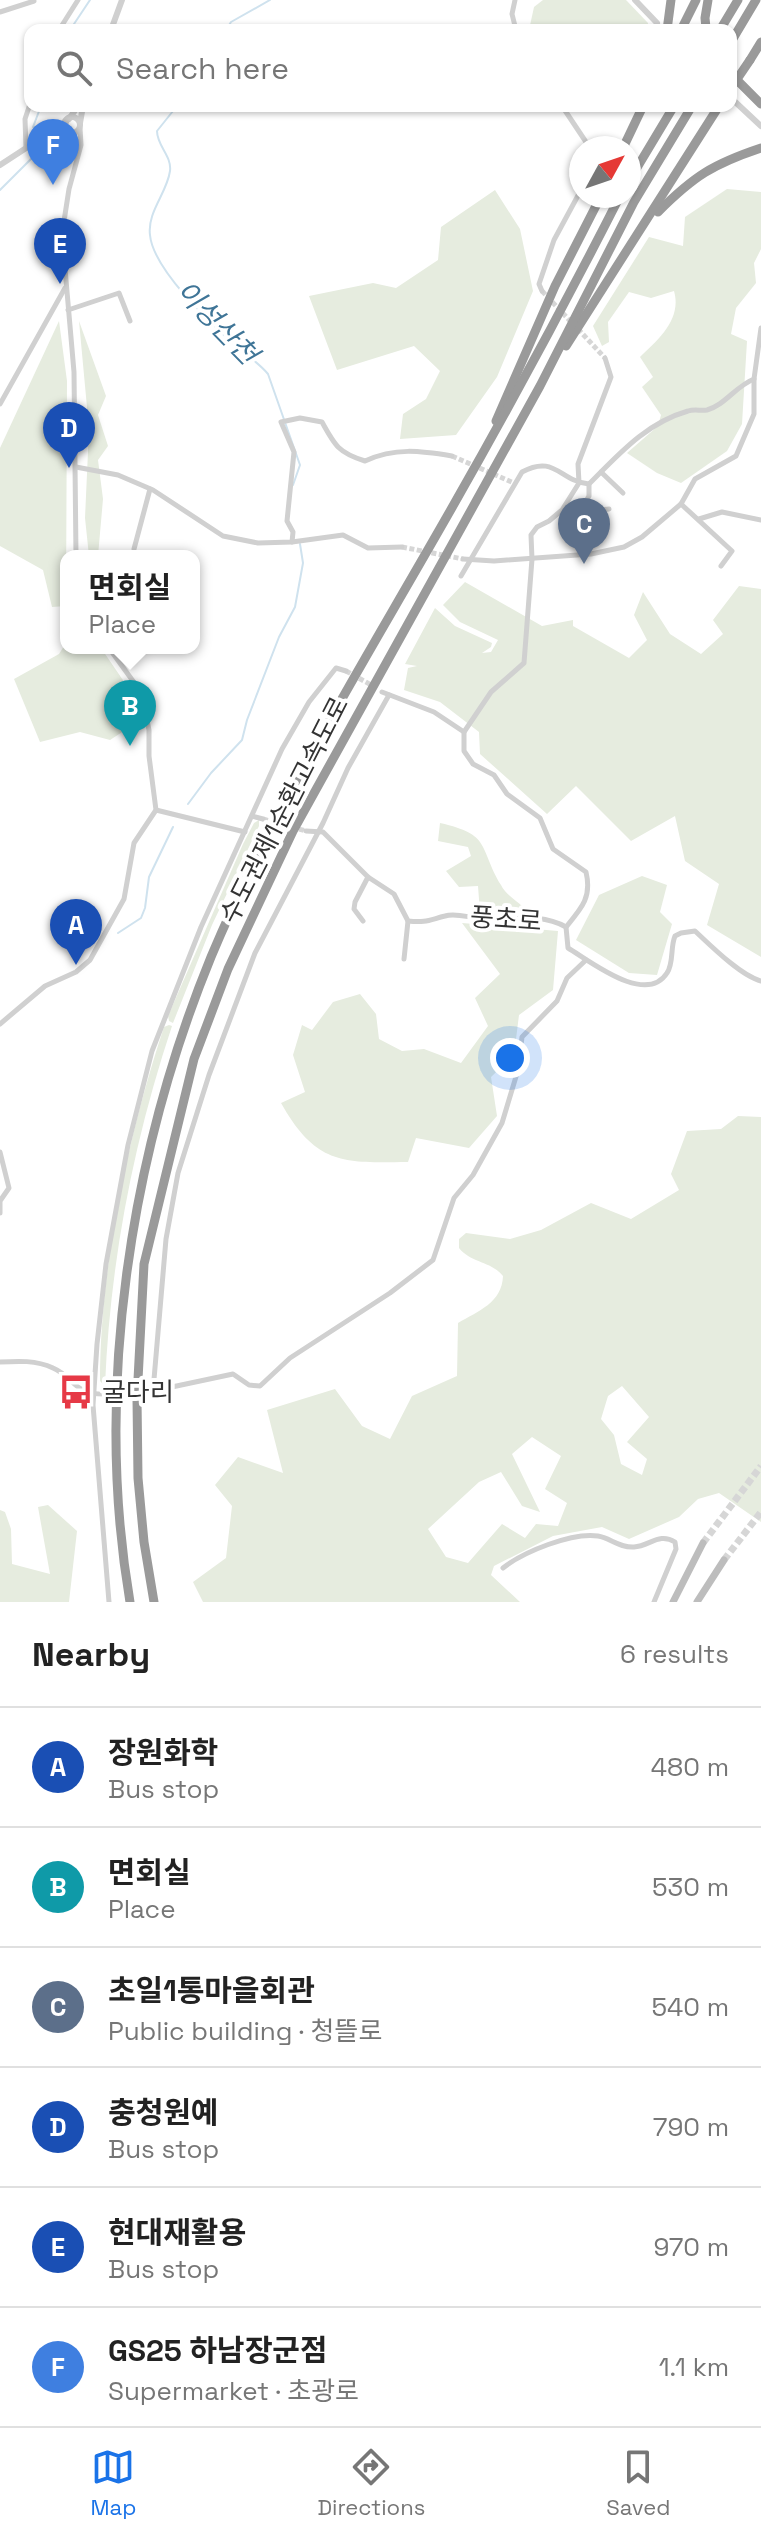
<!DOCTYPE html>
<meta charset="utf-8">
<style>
body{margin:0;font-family:"Space Grotesk","Noto Sans KR",sans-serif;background:#f2f2f2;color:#222}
.compass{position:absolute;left:569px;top:136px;width:72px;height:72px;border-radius:50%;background:#fff;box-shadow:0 2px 6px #0004;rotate:50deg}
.you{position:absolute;left:510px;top:1058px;width:28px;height:28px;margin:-20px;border:6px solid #fff;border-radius:50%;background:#1a73e8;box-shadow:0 0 0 12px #1a73e833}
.badge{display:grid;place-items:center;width:52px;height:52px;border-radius:50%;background:#1a73e8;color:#fff;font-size:26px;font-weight:700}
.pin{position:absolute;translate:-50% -66px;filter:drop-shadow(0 2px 4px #0008)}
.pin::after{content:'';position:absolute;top:42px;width:28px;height:24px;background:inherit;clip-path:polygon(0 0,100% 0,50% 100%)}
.popup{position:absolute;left:60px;top:550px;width:140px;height:104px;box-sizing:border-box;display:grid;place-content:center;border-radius:16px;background:#fff;filter:drop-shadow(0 2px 6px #0005);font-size:26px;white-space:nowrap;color:#767676}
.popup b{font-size:30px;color:#222}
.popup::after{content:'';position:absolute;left:50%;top:100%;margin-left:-16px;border:16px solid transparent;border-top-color:#fff}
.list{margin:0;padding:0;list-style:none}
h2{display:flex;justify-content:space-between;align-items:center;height:104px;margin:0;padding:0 32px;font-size:34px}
h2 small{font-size:26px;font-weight:400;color:#767676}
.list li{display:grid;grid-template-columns:52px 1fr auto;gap:24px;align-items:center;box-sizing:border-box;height:120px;padding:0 32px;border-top:2px solid #e0e0e0}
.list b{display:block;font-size:30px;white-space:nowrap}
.list p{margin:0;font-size:26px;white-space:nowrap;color:#767676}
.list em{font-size:26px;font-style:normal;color:#767676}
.icon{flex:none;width:44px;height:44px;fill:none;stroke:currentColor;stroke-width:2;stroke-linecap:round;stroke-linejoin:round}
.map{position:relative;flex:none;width:761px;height:1602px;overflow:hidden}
.search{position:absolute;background:#fff;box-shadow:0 2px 6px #0004;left:24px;right:24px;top:24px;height:88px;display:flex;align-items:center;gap:20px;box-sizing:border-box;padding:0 28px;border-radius:16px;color:#767676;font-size:30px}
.sheet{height:824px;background:#fff}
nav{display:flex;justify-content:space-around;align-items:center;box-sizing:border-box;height:112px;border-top:2px solid #e0e0e0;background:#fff;font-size:22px;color:#767676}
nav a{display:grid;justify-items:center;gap:4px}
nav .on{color:#1a73e8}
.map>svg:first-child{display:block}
.green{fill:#e6ecdf;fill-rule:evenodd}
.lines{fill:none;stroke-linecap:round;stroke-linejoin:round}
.stream{stroke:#cfe2ee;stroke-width:2}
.minor-tunnel{stroke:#d6d6d6;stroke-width:5;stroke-dasharray:5 2.5;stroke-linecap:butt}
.secondary-tunnel{stroke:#d6d6d6;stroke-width:7;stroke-dasharray:7 3.5;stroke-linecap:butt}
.minor{stroke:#d0d0d0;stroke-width:5}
.tertiary{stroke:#d0d0d0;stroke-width:6}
.secondary{stroke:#bdbdbd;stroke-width:7}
.motorway{stroke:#9a9a9a;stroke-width:9}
.motorway-bridge{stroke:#9a9a9a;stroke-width:9}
.labels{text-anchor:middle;stroke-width:8;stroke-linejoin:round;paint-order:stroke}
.street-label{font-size:26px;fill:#333;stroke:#fff}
.poi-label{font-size:26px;fill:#333;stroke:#fff;text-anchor:start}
.water-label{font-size:28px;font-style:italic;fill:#3f7597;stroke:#fff}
</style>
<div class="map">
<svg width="761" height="1602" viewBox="0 0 761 1602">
<rect width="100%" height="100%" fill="#fff"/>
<g class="green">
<path d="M543,0H626L648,23L647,30H529L534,7Z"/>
<path d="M727,189L761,192V249L754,263L756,283L736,308L731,334L747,341L742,424L727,451L681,483L657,473L627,453L658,426L661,415L642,387L653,377L640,357C659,339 682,319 674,291L651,298L629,292L608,322L609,342L602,346L593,326L649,237L683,246L685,217Z"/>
<path d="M495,190L520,229L533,291L497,377L456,435L400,439L403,414L426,399L440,371L414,346L337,370L309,296L373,283L396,288L438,260L441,227Z"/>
<path d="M59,321L67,381L66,606L52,607L43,570L0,546V448Z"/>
<path d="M79,321L106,396L98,415L108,446L98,460L103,499L98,556H89L85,518L89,429Z"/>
<path d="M465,582L542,626L573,620V626L629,658L647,640L634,615L643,592L670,634L701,654L723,634L713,620L739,586L761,589V957L707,925L719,884L685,861L675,816L631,841L576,786L547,814L480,754L479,732L440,702L404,690L408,668L417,666L405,664L435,608L455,626L492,643L491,647L482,653L491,652L498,640L460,622L443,605Z"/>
<path d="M66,643V648H101L129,689L136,723L110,740L80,732L40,742L14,679L59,654Z"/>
<path d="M259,820V826L212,925L173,1023L169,1021L168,1016L243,844L254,823Z"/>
<path d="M440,823C492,835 478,846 501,885C505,894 516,900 523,907L480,913L478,886L459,887L446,871L471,856L468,847L438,841Z"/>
<path d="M642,876L667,885L660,912L672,924L657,975L629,973L576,940L599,895Z"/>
<path d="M462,923L558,931L553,990L519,1015L514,1055L491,1077L497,1116L469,1148L416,1138L408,1162C343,1163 316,1165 281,1103L305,1092L293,1055L302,1025L312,1030L333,1002L360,994L376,1014L379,1039L402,1051L424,1049L461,1063L488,1026L475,998L500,974Z"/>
<path d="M169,1025L172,1026C133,1143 110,1263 105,1386L100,1381C100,1266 128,1136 164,1027Z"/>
<path d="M738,1116L761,1117V1522L719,1493L698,1499L679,1517L629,1539L602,1527L553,1536L494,1566L491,1575L520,1602H203L193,1582L226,1558L232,1506L215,1485L238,1457L283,1473L267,1410L335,1389L362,1426L390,1439L412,1396L457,1376L458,1323C478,1311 502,1303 503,1276C491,1261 471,1263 459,1248V1239L466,1233L510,1239L541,1230L591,1203L631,1219L679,1190L671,1174L687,1131L721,1129ZM622,1386L649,1417L627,1442L647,1459L642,1475L621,1464L614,1435L601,1419L608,1396ZM532,1437L561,1456L545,1489L567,1503L558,1526L536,1524L525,1538L502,1524L468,1563L446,1557L428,1529L479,1482L501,1472L522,1506L540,1512L512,1454Z"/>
<path d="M48,1505L77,1531L69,1602H0V1510L5,1512L11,1529L12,1564L50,1574L38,1507Z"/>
</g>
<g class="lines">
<g class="stream">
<path d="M70,30L90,0"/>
<path d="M226,30L231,22L270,0"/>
<path d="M177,106L157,131C157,146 172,156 170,171C167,193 147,212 150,235C153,269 210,323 236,346C247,356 258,362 268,374L300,465L293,485"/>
<path d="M0,190L34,156L38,131L33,127L41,106"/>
<path d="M188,804L211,773L242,740L247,720L279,637L295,607L303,563L300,544"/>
<path d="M118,933L141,918L145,908L149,877L173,827"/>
</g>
<g class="minor-tunnel">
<path d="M542,291L571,322"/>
<path d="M578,329L605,358"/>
<path d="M452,456L514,483"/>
<path d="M402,547L463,559"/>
<path d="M346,671L373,686"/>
<path d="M263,819L306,831"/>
<path d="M104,1394L153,1391"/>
</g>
<g class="secondary-tunnel">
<path d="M703,1543L761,1466"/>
<path d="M724,1560L761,1512"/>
</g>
<g class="minor">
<path d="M515,0L512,14L516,30"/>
<path d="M0,12L34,1"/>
<path d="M59,30L78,0"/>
<path d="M562,106L590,148"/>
<path d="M72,133L78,143"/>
<path d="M26,148L25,119L30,104"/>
<path d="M542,291L539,284L554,240L581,190"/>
<path d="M68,310L119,293L130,321"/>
<path d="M0,404L65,288"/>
<path d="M76,467L118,475L153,490L223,536L258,543L292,542L343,535L368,548L402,547"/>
<path d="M601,472L623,493"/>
<path d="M589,484V496L585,503L592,511L609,509"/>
<path d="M681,504L732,551L721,566"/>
<path d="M699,519L722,512L761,520"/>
<path d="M292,542L293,532L287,521L294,452L281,422L300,418L322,422C335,446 339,453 365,461C395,447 421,451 452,456"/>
<path d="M134,549L150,489"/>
<path d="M76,556L74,372L62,234L69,189L81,145L80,128"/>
<path d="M463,559L494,561L591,554L624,547L642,537L681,504L695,479L736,456L754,414V379L761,328"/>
<path d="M461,576L522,472C555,454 559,481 589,484C619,454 646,423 688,411C694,409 701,411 707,410C725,405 736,386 754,379"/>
<path d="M382,692L434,712L464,732"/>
<path d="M389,695L348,768L323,823L255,953L209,1075L178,1173L166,1239L153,1391L233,1374L249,1385L260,1386L290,1358L390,1293L433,1260L454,1198L473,1175L502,1123L518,1070L522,1037L557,1001L567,978L586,960"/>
<path d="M156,810L245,832"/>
<path d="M252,816L263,819"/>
<path d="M306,831L323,832L368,877L394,894L408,921C426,923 429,920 445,916C455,913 467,917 477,918C507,921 538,911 566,927L568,948C590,961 646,1006 667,973C674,963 670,948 675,936L681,933L695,931C710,945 741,976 761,981"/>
<path d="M363,921L354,909L355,902L368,877"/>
<path d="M566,927C582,908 592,897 586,872L553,849L540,818L507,794L494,775L473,764L464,751V732L491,692L524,663L532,559L531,535L537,527L549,521L562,510L579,483L578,464L611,377L605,358"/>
<path d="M404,959L408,921"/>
<path d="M0,1024L45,986L76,972L90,960L124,899L134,843L156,810L149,756V730L143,701L138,688L109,648"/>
<path d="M0,1152L9,1188L0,1201V1213"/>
<path d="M0,1362C18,1361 36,1360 53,1368C76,1378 72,1394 104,1394"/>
<path d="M503,1568C523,1552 572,1532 598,1536C610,1538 620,1548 634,1547C650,1546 659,1532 675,1542L676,1549L654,1602"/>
<path d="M109,1602L93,1405L97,1344L106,1264L128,1145L152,1051L201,927L282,749L309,702L336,668L346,671"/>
</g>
<g class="tertiary">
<path d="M635,0L657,23"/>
<path d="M111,30L122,0"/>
<path d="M731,98L761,126"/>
<circle cx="72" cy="125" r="8"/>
<path d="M69,119L78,106"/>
<path d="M80,123L83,106"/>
<path d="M0,165L66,122"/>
</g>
<g class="secondary">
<path d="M673,1602L703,1543"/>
<path d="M697,1602L724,1560"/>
</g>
<g class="motorway">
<path d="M706,28L705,18L708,0"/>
<path d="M667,30L671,0"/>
<path d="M681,30L696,0"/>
<path d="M720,30L738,0"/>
<path d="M731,42L756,0"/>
<path d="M750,60L761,42"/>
<path d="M731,74L761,104"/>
<path d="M623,148L643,106"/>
<path d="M629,181L674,106"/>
<path d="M658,212C694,176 713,164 761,148"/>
<path d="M566,346L719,106"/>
<path d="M496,421L555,286L601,196"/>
<path d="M130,1602C94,1390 130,1155 211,957C271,814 353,680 430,546C497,430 560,314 620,196"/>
<path d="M154,1602L144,1542L138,1478L137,1399L144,1264L194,1059L228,969L293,831L540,386L634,202L692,106"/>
</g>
<path class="motorway-bridge" d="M731,88L750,60"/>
</g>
<defs>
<g id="bus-bare" transform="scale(2.76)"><path d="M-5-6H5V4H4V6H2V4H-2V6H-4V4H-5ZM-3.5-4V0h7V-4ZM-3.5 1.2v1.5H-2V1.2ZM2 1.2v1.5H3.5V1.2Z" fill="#e63946" stroke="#fff" stroke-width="2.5" paint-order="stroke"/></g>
</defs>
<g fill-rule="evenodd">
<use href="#bus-bare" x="76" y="1392"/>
</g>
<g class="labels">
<g class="street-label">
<text transform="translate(284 810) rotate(-63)" y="9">수도권제1순환고속도로</text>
<text transform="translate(506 919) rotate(4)" y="9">풍초로</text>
</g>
<g class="poi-label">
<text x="102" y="1401">굴다리</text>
</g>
<g class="water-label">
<text transform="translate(217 322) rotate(46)" y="10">이성산천</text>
</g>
</g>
</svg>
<svg class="compass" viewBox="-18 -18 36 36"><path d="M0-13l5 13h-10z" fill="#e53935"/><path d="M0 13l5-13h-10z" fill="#767676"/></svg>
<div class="you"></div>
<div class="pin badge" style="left:76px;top:965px;background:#1a4fb4">A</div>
<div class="pin badge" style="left:130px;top:746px;background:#0f9aa8">B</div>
<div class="popup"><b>면회실</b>Place</div>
<div class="pin badge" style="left:584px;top:564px;background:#5c6f8a">C</div>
<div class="pin badge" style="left:69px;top:468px;background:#1a4fb4">D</div>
<div class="pin badge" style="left:60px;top:284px;background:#1a4fb4">E</div>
<div class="pin badge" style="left:53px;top:185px;background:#3f7fe0">F</div>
<div class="search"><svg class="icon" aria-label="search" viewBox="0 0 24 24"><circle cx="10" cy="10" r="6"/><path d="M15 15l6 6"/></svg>Search here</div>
</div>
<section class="sheet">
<h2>Nearby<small>6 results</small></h2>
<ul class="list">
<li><span class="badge" style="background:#1a4fb4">A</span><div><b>장원화학</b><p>Bus stop</p></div><em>480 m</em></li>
<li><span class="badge" style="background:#0f9aa8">B</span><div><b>면회실</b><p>Place</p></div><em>530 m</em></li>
<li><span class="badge" style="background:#5c6f8a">C</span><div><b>초일1통마을회관</b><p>Public building · 청뜰로</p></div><em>540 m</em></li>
<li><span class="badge" style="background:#1a4fb4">D</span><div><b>충청원예</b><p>Bus stop</p></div><em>790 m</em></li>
<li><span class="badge" style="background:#1a4fb4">E</span><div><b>현대재활용</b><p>Bus stop</p></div><em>970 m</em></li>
<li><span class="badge" style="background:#3f7fe0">F</span><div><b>GS25 하남장군점</b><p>Supermarket · 초광로</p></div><em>1.1 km</em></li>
</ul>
</section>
<nav>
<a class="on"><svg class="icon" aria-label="map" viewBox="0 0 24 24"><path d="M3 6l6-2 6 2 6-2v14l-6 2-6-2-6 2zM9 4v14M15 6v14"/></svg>Map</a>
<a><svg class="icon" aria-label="directions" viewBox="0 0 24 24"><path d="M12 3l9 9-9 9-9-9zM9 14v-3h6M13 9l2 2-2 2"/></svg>Directions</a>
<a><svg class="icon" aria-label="saved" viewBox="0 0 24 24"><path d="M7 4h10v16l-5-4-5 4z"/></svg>Saved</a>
</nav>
